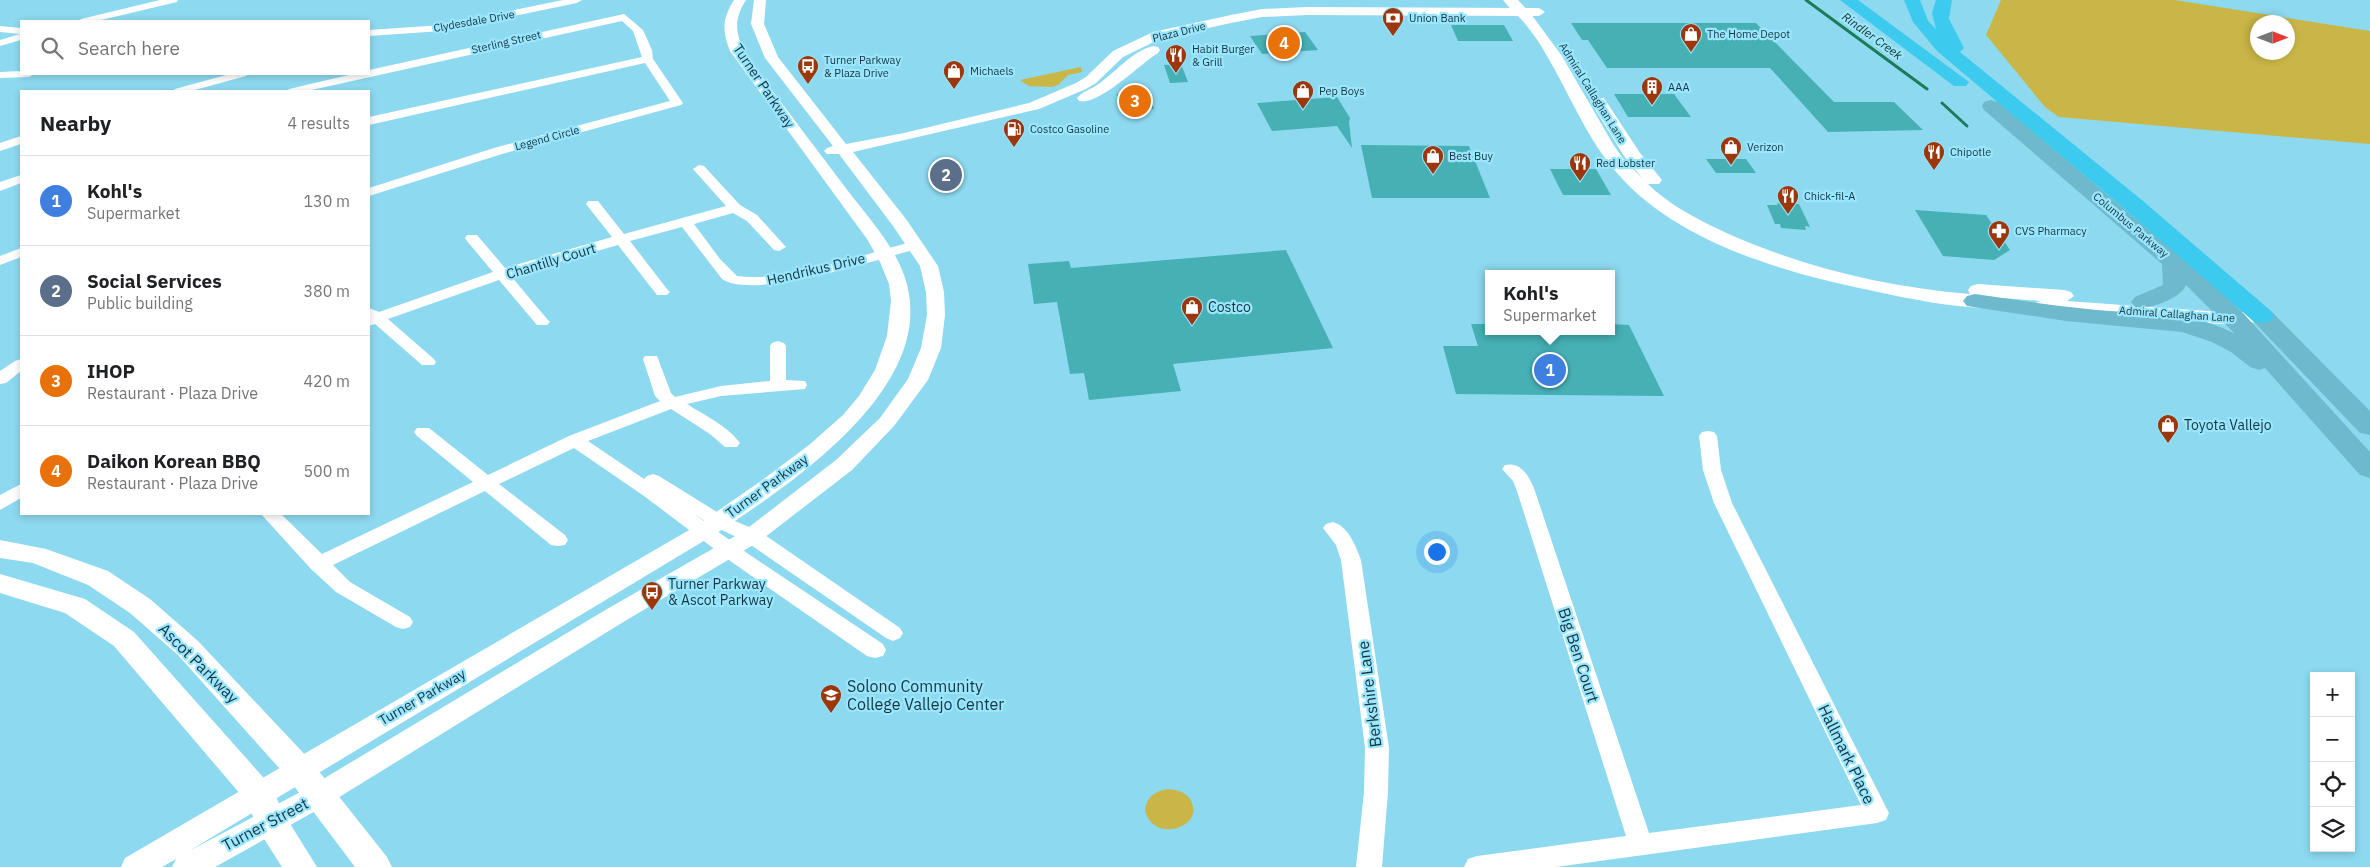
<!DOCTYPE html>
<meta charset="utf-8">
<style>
body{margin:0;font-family:"IBM Plex Sans",sans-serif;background:#f2f2f2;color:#202124}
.controls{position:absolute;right:15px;bottom:15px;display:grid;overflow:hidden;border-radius:0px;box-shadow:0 2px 8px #0003}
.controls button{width:45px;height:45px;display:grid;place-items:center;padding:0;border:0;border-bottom:1px solid #e0e0e0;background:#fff;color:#202124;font:25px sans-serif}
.compass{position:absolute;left:2250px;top:15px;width:45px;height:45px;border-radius:50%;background:#fff;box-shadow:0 2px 8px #0003;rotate:90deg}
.you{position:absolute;left:1436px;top:551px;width:18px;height:18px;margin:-12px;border:4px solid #fff;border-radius:50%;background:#1a73e8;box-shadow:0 0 0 8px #1a73e833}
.badge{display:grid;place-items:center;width:32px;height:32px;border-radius:50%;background:#9c360b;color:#fff;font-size:16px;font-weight:700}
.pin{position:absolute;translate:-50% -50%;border:2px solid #fff;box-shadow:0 1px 5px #0006}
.popup{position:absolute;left:1485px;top:270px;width:130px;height:65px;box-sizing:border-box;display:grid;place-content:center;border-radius:0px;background:#fff;filter:drop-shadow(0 1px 4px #0005);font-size:16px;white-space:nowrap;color:#757577}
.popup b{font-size:19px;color:#202124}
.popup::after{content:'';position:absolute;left:50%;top:100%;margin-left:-10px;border:10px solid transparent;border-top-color:#fff}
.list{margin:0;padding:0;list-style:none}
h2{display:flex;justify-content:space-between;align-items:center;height:65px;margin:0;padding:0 20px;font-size:21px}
h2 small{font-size:16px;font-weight:400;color:#757577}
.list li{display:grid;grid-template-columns:32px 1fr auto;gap:15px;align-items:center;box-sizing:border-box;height:90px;padding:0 20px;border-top:1px solid #e0e0e0}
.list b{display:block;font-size:19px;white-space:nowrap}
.list p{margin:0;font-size:16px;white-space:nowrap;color:#757577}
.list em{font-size:16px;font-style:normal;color:#757577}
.icon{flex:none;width:28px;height:28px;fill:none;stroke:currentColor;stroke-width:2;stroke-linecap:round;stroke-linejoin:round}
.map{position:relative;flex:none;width:2370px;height:867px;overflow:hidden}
.search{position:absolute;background:#fff;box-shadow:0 2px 8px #0003;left:20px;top:20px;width:350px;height:55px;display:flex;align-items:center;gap:12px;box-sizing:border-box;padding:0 18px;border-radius:0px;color:#757577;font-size:19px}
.panel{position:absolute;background:#fff;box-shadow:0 2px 8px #0003;left:20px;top:90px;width:350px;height:425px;border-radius:0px}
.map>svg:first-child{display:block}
.green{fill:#c9b646;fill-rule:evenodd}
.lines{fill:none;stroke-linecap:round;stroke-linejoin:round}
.stream{stroke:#1e7b5a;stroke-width:3}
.building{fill:#46b0b5}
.minor{fill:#fff;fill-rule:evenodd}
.tertiary{fill:#fff;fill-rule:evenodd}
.secondary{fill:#fff;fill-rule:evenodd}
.primary{fill:#6fb9cc;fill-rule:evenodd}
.motorway{fill:#3ccaef;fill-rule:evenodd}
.labels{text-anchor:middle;stroke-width:4.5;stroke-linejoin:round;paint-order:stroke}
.far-poi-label{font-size:11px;fill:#16363f;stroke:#99e6fe;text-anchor:start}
.far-street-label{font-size:11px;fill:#16363f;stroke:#99e6fe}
.far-water-label{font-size:12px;font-style:italic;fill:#1a3225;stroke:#99e6fe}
.street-label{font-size:14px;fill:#16363f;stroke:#99e6fe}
.poi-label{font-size:14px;fill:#16363f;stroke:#99e6fe;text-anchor:start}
.near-street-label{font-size:16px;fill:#16363f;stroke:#99e6fe}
.near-poi-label{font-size:16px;fill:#16363f;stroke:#99e6fe;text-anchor:start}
</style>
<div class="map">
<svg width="2370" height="867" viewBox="0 0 2370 867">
<rect width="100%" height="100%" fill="#8dd9f0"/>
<g class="green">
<path d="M2001,0H2175L2370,31V144L2059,117L2045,107L1986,35ZM2258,22H2288V52H2258Z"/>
<path d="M1081,67L1082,72L1068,75L1058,85L1052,87L1029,86L1020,80Z"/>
<path d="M1168,789C1177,790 1187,792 1191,801C1205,827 1154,844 1145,811C1146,797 1155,791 1168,789Z"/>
</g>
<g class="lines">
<g class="stream">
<path d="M1806,0L1927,89"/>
<path d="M1942,103L1967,126"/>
</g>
</g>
<g class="building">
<path d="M1571,23H1756L1834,102H1894L1923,130L1828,132L1770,68H1607L1588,40H1582Z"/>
<path d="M1451,25H1504L1513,41H1458Z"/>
<path d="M1305,32L1318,50L1262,54L1250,36Z"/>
<path d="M1181,64L1188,82L1170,83L1164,65Z"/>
<path d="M1149,92L1154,109L1121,111L1117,94Z"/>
<path d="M1614,94H1674L1691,117H1628Z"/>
<path d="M1337,97L1350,118L1349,122L1352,148L1337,126L1272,131L1257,103Z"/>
<path d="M1361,145L1469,146L1490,198H1372Z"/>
<path d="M1706,159H1746L1756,173H1716Z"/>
<path d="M1550,169H1596L1611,195H1563Z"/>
<path d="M1777,203L1799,204L1810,227L1805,226L1806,230L1781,228L1780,224H1775L1767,205H1778Z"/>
<path d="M1915,210L1986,215L2010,250L1994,260L1943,256Z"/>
<path d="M1286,250L1333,348L1173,364L1181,391L1089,400L1084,373L1070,374L1057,302L1034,304L1028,264L1069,261L1071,268Z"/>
<path d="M1471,324H1489V331H1611V324L1629,325L1664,396L1456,394L1443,346H1478Z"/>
</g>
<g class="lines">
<g class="minor">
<path d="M160,0H178L177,2L97,21H80L81,19Z"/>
<path d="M563,0H582L577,3L442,31L369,36V30L442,25Z"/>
<path d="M624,14L643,30L652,50L653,59L683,103L681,105L502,154L369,196V188L494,148L670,101L645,63L369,125V117L642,57L633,31L622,21L307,91H287L289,89L353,74H369V70Z"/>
<path d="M0,26L21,28V40L0,46V40L20,34L0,32Z"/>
<path d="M21,71V74H35L29,77L0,78V72Z"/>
<path d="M230,74H248L246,76L191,91H173L175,89Z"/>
<path d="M21,136V144L0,151V143Z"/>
<path d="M699,165L704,166L740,205L757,215L786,247L779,251L774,250L747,221L733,213L694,224L720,259L737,276C785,283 867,253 915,241L922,245L920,248C882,258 754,301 722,279L682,227L630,241L667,289L670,292L667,295H657L618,245L511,276L547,319L550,322L547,325H537L499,280L388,319L434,359L436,362L434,365H422L375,324L369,326V308L379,312L493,272L467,241L465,238L467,235H477L505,268L612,237L586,204L588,201H598L624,234L726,206L693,169Z"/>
<path d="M21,175V183L0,191V182Z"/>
<path d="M21,248V257L0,265V256Z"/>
<path d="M778,341L784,343L786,346V380L805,381L807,385L805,389L721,396L687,404C704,415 728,426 740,443L737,447H725L710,434L671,409L588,441L644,479L647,476L653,474L659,476L725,517L759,531L900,628L903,633L900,638L893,641L886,638L745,541L711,525L693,513L747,553L883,644L886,650L883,656L875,658L867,656L733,563L644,496L574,448L499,484L565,535L568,540L565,545L558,546L551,545L485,491L333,565L350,582L410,617L413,622L410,627L403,629L396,627L336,592L311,569L261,514H281L322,554L473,482L417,436L414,432L417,428H429L488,475L569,436L660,401L655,396L643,359L645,356H657L671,393L675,397L721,386L770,381V346L772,343Z"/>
<path d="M21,359V371L6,383L0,384V371L15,361Z"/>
<path d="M1708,431L1714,432L1717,436L1721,470L1732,503L1889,813L1886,820L1877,823L1556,867H1464L1468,859L1477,856L1626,836L1517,491L1513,481L1502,469L1505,465C1522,461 1530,478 1535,491L1649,833L1861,805L1714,503L1703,470L1699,436L1702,432Z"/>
<path d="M21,484V498L0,510V495Z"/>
<path d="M1333,522C1348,526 1356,546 1361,560L1389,748L1388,792L1382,867H1356L1364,792L1365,748L1341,560L1336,545L1323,528L1326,524Z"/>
</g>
<g class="tertiary">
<path d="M734,0H746C734,19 735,31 744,51C776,97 811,142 845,187C866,215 892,242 904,275C944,385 788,486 712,536L189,851L308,788L607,609L744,531L836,460L880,418L908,379L921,348L927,315L926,292L920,266L893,226L839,154H827L824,151L827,148L833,146L765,58L751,24L754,0H766L764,24L778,57L846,144L904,133L1029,103L1076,83L1086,77L1113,51L1153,32L1231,15L1262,9L1307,7L1539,8L1545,12L1539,16L1307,15L1262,17L1231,23L1162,38L1123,57L1096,83L1086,89L1039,109L853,152L906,219L938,266L944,292L945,315L941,348L928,380L894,426L852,470L760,541L625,621L328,804L215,867H172L176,859L162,867H121L125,858L696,526L761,481L809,445L843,415L859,396L875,370L887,336L891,301L889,284L880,262L867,239L730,51C722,31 722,19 734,0Z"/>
<path d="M1153,46L1158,47L1160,50L1158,53C1140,64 1099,106 1079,101L1077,98C1082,92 1091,89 1097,85C1115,73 1132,51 1153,46Z"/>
</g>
<g class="secondary">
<path d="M1503,0H1518L1531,14L1562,56L1613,144L1624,160L1643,179L1624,156L1590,101L1592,98H1604L1640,153L1662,180L1659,184H1648C1667,203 1693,217 1718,229C1797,266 1884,287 1970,294L1968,290L1971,286L1978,284L2064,290L2071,292L2074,296L2067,301L2235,313L2262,310L2269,312L2272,316L2269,320L2235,325L2044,312L2037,310L2034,306L2037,302L2041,301L2003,298L2006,302L2003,306C1975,313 1900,297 1869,290C1781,272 1670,240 1612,167C1585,134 1569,93 1547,56C1540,43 1531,30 1521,19C1515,13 1508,7 1503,0Z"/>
<path d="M0,540L46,549L108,571L150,599L198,641L310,760L387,857L392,867H355L288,778L178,655L130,613L88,585L33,563L0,558Z"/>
<path d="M0,574L85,599L134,632L271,786L284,814L317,867H282L259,831L247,802L114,646L65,613L0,593Z"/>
</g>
<g class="primary">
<path d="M1991,100L1998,102L2215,286L2244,314L2370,452V478L2360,475L2265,368L2259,370L2250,367L2231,352L2212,342L2182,332L2066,321L1967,306L1963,301L1967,296L1975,294C2015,300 2056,306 2097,310C2143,314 2194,311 2235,334L2186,285C2181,299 2148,310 2135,307L2131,302L2135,297L2163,285L2162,264L1984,110L1982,106L1984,102Z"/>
<path d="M2262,309L2271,311L2370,411V435L2360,433L2253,321L2250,316L2253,311Z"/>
</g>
<g class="motorway">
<path d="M1840,0H1858L1969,82L1966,86H1954Z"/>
<path d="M1904,0H1920L1928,21L1936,29L1932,13L1936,0H1952L1949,19L1964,48L1960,52L2143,201L2271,311L2274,316L2271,321L2262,323L2253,321L2127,211L1937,51L1913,22Z"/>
</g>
</g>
<defs>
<g id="bank-pin" transform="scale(1.125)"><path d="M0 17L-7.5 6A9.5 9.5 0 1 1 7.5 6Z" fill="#9c360b" stroke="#99e6fe"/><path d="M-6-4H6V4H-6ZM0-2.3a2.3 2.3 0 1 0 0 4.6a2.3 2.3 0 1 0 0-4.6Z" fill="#fff"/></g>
<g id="shop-pin" transform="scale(1.125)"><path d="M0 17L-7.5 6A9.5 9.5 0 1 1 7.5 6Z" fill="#9c360b" stroke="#99e6fe"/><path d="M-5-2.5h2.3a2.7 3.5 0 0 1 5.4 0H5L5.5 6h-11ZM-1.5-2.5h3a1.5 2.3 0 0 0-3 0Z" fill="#fff"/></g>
<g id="restaurant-pin" transform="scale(1.125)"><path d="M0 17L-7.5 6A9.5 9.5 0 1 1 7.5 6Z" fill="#9c360b" stroke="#99e6fe"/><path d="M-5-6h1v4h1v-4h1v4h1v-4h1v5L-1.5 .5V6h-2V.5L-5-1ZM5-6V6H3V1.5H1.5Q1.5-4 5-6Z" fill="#fff"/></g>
<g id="bus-pin" transform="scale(1.125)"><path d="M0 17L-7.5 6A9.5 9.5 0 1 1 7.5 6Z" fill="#9c360b" stroke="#99e6fe"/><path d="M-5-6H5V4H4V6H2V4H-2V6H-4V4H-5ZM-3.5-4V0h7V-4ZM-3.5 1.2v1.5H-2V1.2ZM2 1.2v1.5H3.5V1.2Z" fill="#fff"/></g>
<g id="building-pin" transform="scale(1.125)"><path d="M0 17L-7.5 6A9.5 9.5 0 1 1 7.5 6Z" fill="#9c360b" stroke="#99e6fe"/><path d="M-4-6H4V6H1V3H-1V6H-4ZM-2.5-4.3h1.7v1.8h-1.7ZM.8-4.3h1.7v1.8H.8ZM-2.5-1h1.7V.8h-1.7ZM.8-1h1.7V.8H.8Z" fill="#fff"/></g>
<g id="fuel-pin" transform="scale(1.125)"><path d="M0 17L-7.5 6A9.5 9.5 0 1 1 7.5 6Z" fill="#9c360b" stroke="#99e6fe"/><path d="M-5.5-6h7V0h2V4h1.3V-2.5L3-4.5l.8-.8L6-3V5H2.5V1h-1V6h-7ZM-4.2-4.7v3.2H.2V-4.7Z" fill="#fff"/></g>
<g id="pharmacy-pin" transform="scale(1.125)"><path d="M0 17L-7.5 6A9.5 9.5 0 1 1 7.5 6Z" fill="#9c360b" stroke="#99e6fe"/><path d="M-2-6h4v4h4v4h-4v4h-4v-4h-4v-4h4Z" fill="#fff"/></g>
<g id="university-pin" transform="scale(1.125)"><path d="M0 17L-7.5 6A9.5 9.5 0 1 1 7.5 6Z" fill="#9c360b" stroke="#99e6fe"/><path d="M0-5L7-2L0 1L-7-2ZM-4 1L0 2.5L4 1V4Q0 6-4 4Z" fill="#fff"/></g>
</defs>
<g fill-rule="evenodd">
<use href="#bank-pin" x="1393" y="18"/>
<use href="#shop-pin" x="1691" y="34"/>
<use href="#restaurant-pin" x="1176" y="55"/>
<use href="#bus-pin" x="808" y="66"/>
<use href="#shop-pin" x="954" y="71"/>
<use href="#building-pin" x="1652" y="87"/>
<use href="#shop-pin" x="1303" y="91"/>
<use href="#fuel-pin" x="1014" y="129"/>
<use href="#shop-pin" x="1731" y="147"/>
<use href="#restaurant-pin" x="1934" y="152"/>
<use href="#shop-pin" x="1433" y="156"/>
<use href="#restaurant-pin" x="1580" y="163"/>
<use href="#restaurant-pin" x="1788" y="196"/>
<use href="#pharmacy-pin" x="1999" y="231"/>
<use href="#shop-pin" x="1192" y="307"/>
<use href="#shop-pin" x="2168" y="425"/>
<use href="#bus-pin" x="652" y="592"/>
<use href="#university-pin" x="831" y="695"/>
</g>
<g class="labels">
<g class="far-poi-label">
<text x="1409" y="22">Union Bank</text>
<text x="1707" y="38">The Home Depot</text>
<text x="1192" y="53">Habit Burger<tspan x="1192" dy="13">&amp; Grill</tspan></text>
<text x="824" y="64">Turner Parkway<tspan x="824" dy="13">&amp; Plaza Drive</tspan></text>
<text x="970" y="75">Michaels</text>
<text x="1668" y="91">AAA</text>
<text x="1319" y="95">Pep Boys</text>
<text x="1030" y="133">Costco Gasoline</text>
<text x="1747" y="151">Verizon</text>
<text x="1950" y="156">Chipotle</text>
<text x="1449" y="160">Best Buy</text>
<text x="1596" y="167">Red Lobster</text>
<text x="1804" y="200">Chick-fil-A</text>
<text x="2015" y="235">CVS Pharmacy</text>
</g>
<g class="far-street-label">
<text transform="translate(474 21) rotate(-10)" y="4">Clydesdale Drive</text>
<text transform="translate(1179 32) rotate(-14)" y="4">Plaza Drive</text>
<text transform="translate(506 42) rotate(-13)" y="4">Sterling Street</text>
<text transform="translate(1593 93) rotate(58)" y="4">Admiral Callaghan Lane</text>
<text transform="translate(547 138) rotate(-15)" y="4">Legend Circle</text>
<text transform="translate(2131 225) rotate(40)" y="4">Columbus Parkway</text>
<text transform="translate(2177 314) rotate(4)" y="4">Admiral Callaghan Lane</text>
</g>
<g class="far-water-label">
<text transform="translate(1872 36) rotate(36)" y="4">Rindler Creek</text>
</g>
<g class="street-label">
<text transform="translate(764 86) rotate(56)" y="5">Turner Parkway</text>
<text transform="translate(551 261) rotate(-17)" y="5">Chantilly Court</text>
<text transform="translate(816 269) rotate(-13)" y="5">Hendrikus Drive</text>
<text transform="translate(767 486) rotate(-36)" y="5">Turner Parkway</text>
<text transform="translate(422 697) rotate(-30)" y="5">Turner Parkway</text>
</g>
<g class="poi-label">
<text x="1208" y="312">Costco</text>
<text x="2184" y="430">Toyota Vallejo</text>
<text x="668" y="589">Turner Parkway<tspan x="668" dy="16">&amp; Ascot Parkway</tspan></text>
</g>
<g class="near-street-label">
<text transform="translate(1579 655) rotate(72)" y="6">Big Ben Court</text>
<text transform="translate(199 663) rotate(45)" y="6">Ascot Parkway</text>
<text transform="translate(1369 694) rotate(-97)" y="6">Berkshire Lane</text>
<text transform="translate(1847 754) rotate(64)" y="6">Hallmark Place</text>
<text transform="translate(265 824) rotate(-28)" y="6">Turner Street</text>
</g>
<g class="near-poi-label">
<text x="847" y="692">Solono Community<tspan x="847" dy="18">College Vallejo Center</tspan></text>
</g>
</g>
</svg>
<div class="controls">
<button>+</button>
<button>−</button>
<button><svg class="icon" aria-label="locate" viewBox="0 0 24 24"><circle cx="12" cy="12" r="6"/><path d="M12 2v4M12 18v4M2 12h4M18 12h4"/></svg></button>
<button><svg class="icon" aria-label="layers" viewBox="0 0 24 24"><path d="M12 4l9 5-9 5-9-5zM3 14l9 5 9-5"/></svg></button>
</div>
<svg class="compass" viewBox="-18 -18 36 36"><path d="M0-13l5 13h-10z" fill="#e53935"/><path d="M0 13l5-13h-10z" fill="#757577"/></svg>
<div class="you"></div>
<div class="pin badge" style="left:1550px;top:370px;background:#3f7fe0">1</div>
<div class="popup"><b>Kohl's</b>Supermarket</div>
<div class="pin badge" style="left:946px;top:175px;background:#5c6f8a">2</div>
<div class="pin badge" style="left:1135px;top:101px;background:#e8710a">3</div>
<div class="pin badge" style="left:1284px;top:43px;background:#e8710a">4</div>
<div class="search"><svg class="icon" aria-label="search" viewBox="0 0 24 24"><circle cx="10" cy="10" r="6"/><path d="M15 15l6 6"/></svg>Search here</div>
<section class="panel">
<h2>Nearby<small>4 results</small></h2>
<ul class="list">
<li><span class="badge" style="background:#3f7fe0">1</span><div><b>Kohl's</b><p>Supermarket</p></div><em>130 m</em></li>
<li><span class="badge" style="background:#5c6f8a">2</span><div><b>Social Services</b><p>Public building</p></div><em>380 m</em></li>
<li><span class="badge" style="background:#e8710a">3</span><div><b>IHOP</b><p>Restaurant · Plaza Drive</p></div><em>420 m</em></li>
<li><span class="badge" style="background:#e8710a">4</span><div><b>Daikon Korean BBQ</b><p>Restaurant · Plaza Drive</p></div><em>500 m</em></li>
</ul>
</section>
</div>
